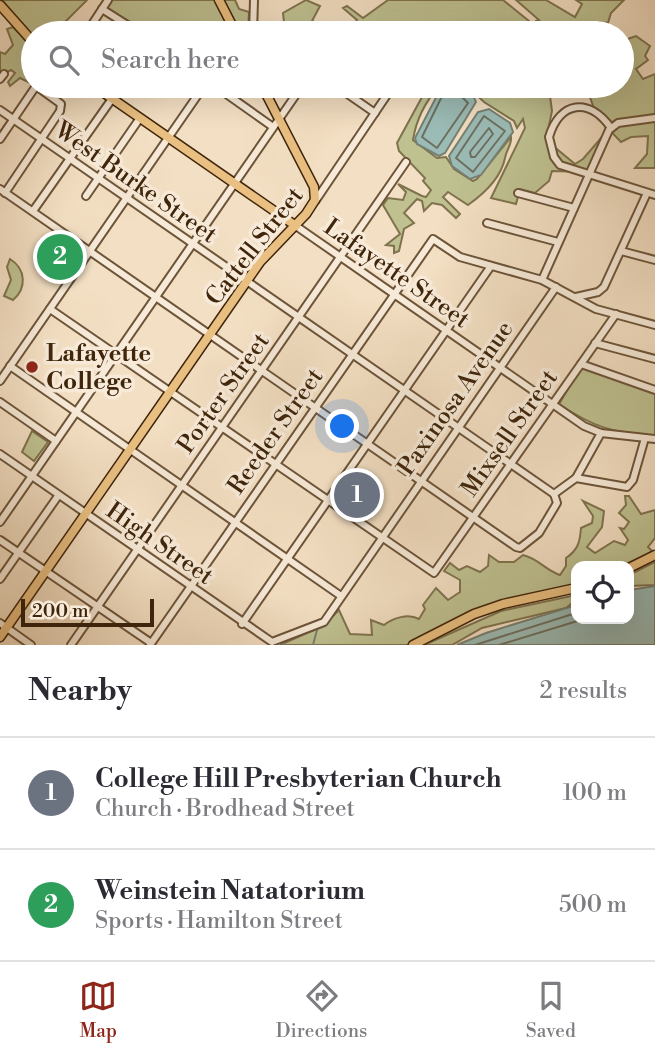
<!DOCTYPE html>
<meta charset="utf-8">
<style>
body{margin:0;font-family:"Libre Bodoni",serif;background:#f7f7f7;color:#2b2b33}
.controls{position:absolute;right:21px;bottom:21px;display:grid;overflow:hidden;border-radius:14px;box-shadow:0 7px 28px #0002}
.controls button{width:63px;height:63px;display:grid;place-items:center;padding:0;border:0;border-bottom:2px solid #e1e1e2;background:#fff;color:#2b2b33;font:35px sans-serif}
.scale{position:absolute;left:21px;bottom:18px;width:133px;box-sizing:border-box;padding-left:7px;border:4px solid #3f250b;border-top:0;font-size:19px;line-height:24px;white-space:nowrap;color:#3f250b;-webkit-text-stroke:5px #f7ead8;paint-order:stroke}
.you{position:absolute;left:343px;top:427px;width:24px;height:24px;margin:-18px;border:5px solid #fff;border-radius:50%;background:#1a73e8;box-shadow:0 0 0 10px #1a73e833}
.badge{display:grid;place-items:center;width:46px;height:46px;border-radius:50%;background:#8f2418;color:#fff;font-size:23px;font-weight:700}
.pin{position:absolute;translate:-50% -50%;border:4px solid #fff;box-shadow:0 2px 7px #0006}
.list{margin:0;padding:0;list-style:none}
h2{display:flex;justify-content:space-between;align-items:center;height:91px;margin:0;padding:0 28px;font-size:30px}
h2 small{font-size:23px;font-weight:400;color:#7c7c81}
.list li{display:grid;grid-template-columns:46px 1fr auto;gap:21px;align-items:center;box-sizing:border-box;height:112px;padding:0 28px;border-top:2px solid #e1e1e2}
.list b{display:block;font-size:26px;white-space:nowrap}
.list p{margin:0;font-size:23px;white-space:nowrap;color:#7c7c81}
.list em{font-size:23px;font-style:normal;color:#7c7c81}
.icon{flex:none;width:38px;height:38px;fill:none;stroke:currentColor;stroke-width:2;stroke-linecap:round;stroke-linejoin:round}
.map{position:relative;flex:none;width:655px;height:645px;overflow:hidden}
.search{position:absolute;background:#fff;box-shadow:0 7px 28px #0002;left:21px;right:21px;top:21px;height:77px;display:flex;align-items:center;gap:18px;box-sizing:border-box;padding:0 24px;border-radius:38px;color:#7c7c81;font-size:26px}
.sheet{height:315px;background:#fff}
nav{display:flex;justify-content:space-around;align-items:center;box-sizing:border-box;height:98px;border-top:2px solid #e1e1e2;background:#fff;font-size:19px;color:#7c7c81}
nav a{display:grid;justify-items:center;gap:4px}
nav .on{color:#8f2418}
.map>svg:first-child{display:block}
.green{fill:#bfc191;stroke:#7f734e;stroke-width:2}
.water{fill:#9bbcb6;stroke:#768072;stroke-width:2}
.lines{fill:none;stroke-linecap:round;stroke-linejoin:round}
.shore{stroke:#6d7060;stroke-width:2}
.stream{stroke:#768072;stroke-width:2}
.minor-casing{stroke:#6c5439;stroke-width:10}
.major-casing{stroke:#3f250b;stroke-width:11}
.minor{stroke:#f7ead8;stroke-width:6}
.major{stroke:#eac082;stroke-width:8}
.poi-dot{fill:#8f2418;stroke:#f7ead8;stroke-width:2.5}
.labels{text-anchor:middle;stroke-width:7;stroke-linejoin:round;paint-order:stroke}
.street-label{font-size:24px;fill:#3f250b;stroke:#f7ead8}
.poi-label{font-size:24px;font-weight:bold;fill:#3f250b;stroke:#f7ead8;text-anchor:start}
</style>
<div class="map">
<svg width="655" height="645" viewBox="0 0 655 645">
<rect width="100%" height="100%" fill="#f3dfc3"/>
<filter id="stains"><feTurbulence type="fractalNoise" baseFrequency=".00286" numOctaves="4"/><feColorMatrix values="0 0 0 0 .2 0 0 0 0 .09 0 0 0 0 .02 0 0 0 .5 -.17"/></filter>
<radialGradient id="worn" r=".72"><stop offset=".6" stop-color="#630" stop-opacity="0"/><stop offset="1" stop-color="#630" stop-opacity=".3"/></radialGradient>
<g class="green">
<path d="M2,0H87L63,24L61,33H33V36Z"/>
<path d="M109,0H215L227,25L220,33H144L105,8Z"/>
<path d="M224,0H235L239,9L249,12L248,31L238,30Z"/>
<path d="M306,0L320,6L312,21L333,31L353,26L357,20L343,8L347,6L363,18L388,0H503L529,21L532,33H320L306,28L302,33H292L294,27L284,22L283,13Z"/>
<path d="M516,0H546L575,17L582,4L576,0H624L611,13L608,23L599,22L583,33H537L536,21L539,20Z"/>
<path d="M13,27L33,48L32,84L20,78L10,86L8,82L15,73L11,70L0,76V52L5,54L13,45L7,29Z"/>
<path d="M636,36L650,46L645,56L648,60L636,69L643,79L655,74V168H635L647,154L648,136L631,137L621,142L597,117L586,86H622V41Z"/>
<path d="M428,86H439C426,101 416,120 413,140L437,158L446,157L454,169L473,181L477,179L511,137C512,145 506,150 505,158C501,178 485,193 468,205L448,192L443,197L460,214L456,218L442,205L432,203L424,211L422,201L417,199L404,213L414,223L404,229L399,251L394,253V246L386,245L400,234L383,205L388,198L403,200L406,192L398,184L422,196L426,197L431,190L423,181L425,178L399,151L397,143Z"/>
<path d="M467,86H558L550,96L552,111L546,140L575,164L583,159L602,137L600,148L586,172L552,171L549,181L535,193L520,189L516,204L491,198L525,128L523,119L517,128L514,121L484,102Z"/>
<path d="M10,259C26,269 27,288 13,300L4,296L11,280L7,267Z"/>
<path d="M581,367L655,392V437C611,431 596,429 559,404Z"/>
<path d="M32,431L48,442L34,461L22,452Z"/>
<path d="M625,496H629L641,514L655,510V538L648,547L653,552L622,566L615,563L576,566V586L480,608L407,645H280L323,626L339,610L350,634L372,635L371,620L384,625C393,618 408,613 419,619L425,609L423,605L436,588L448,600L460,592V580L444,571L450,563L459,570L467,566L480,572L488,566L489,555L499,562H514L523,555C539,559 545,570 560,575L566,566V558C578,550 580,542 581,528L592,523L593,516L583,501L604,511L602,527L587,547L595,553L614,541L625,545L628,540L620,528L624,529L629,522L619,513L626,505Z"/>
<path d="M655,562V585L629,586V575Z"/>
<path d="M576,595V600L566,608L482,628L452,645H424L501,611Z"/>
</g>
<g class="water">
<path d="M442,86C456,86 471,87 476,102L445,153L439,156L417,144L415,138Z"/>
<path d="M489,109L510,123L513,132L481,175L470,179L452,166L449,156L478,112Z"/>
<path d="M655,586V645H457L486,633L576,605V619H629V590Z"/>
</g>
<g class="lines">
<g class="shore">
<path d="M447,86L422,137L437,148L468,103L458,93L457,86"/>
<path d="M484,116L505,131L473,172L456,158Z"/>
<path d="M489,128L493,134L475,157H471L470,152Z"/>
<path d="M475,645L576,613"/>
<path d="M499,645L584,619"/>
</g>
<g class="stream">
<path d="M283,643L286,645"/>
<path d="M313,645L317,630"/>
</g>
<g class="minor-casing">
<g id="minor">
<path d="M102,9L140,33"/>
<path d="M89,29L108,0"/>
<path d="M63,30L65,33"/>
<path d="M253,33L254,0"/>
<path d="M0,79L4,74"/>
<path d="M215,86L273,127"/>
<path d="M336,86L375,113"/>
<path d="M0,110L554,494"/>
<path d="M611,128C589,97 560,101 549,137L554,157L560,165L655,195"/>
<path d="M0,139L36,86L61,104L60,111L5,193"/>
<path d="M0,189L516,547L520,548L539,533L557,503L554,494"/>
<path d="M518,193L574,208"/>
<path d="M86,196L140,118"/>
<path d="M316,200L393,86"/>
<path d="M33,211L121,86"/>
<path d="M487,223L558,242"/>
<path d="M296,226L584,426L601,433L655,439"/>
<path d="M621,251L655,260"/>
<path d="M542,280L609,130L618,123L655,118"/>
<path d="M576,297L598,292L604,287L647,193"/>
<path d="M50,309L434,573L616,314"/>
<path d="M595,343L655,359"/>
<path d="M581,364L655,390"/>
<path d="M10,366L341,596"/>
<path d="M0,381L204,86"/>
<path d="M0,402L56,441"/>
<path d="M0,454L272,642L324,622L556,287"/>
<path d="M576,478L627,487L633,480L645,438"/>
<path d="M554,494L576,478L601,433"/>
<path d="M0,522L302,86"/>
<path d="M0,540L151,643"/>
<path d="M0,579L58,496"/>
<path d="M0,623L31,645"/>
<path d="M242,624L491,266"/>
<path d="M71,645L406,162"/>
<path d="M150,645L433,239L460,257L542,280L596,309L655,325"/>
</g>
</g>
<g class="major-casing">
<g id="major">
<path d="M219,0L236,33"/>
<path d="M0,5L33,42"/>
<path d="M94,86L296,226"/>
<path d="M629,568L655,555"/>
<path d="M0,637L260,262L306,214L315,200L314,187L262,86"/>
<path d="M413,645L474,614L503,604L576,588"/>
</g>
</g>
<use href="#minor" class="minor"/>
<use href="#major" class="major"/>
</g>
<circle class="poi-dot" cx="32" cy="367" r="7"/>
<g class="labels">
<g class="street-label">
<text transform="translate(136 182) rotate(35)" y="8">West Burke Street</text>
<text transform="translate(254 246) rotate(-52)" y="8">Cattell Street</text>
<text transform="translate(397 273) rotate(35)" y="8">Lafayette Street</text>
<text transform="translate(223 393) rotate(-55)" y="8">Porter Street</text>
<text transform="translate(455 398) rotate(-55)" y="8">Paxinosa Avenue</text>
<text transform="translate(275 431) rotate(-55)" y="8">Reeder Street</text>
<text transform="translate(509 433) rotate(-55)" y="8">Mixsell Street</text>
<text transform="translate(160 543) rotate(35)" y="8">High Street</text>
</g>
<g class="poi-label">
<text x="46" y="361">Lafayette<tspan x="46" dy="28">College</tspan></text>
</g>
</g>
<rect width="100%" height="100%" filter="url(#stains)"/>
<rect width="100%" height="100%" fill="url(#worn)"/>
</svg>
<div class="controls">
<button><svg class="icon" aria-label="locate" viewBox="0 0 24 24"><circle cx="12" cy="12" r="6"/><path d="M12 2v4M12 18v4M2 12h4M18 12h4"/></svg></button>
</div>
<div class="scale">200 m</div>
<div class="you"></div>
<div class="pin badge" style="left:357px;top:495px;background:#6b7280">1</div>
<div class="pin badge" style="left:60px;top:257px;background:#2e9e5b">2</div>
<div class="search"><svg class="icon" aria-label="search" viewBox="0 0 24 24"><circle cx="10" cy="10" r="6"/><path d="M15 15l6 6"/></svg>Search here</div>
</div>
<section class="sheet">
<h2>Nearby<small>2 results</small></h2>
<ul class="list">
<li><span class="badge" style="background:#6b7280">1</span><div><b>College Hill Presbyterian Church</b><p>Church · Brodhead Street</p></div><em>100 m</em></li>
<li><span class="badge" style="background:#2e9e5b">2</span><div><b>Weinstein Natatorium</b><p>Sports · Hamilton Street</p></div><em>500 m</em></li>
</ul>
</section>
<nav>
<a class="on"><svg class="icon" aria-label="map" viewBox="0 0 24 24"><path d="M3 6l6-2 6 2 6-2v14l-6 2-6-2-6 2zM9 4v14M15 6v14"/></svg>Map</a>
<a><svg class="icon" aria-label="directions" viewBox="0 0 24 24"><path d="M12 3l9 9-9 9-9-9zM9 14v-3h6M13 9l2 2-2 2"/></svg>Directions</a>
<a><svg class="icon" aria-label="saved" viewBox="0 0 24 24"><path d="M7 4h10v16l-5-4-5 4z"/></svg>Saved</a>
</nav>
